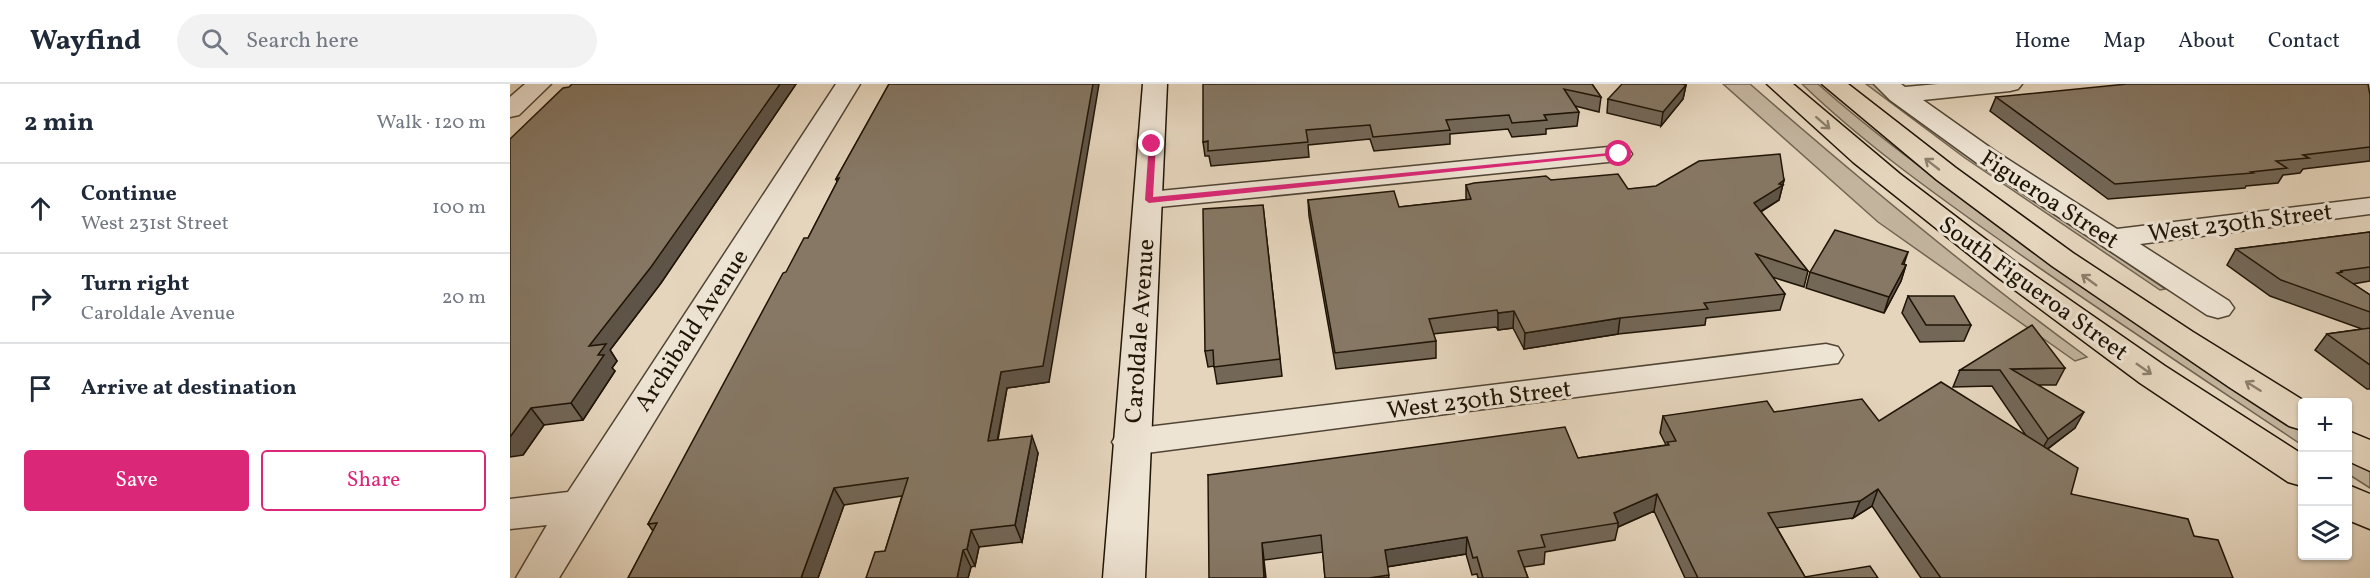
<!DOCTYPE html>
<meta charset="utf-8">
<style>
body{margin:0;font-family:Vollkorn,serif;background:#f2f2f3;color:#1f2937}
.controls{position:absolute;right:18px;bottom:18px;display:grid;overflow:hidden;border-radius:6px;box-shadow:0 2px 4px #0004}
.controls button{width:54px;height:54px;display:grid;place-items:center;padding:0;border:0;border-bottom:2px solid #e0e1e3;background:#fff;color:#1f2937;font:30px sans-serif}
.stop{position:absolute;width:18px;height:18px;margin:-14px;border:4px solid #db2777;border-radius:50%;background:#fff}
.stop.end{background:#db2777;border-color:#fff;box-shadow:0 2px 6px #0008}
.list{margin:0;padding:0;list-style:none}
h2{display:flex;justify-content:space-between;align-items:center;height:78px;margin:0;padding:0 24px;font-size:26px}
h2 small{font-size:20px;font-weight:400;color:#747a83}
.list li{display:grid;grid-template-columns:39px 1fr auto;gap:18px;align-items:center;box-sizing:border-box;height:90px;padding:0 24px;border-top:2px solid #e0e1e3}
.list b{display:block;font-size:22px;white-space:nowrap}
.list p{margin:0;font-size:20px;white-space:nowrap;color:#747a83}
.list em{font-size:20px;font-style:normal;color:#747a83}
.actions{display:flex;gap:12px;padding:18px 24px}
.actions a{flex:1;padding:14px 0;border:2px solid #db2777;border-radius:6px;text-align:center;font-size:21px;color:#db2777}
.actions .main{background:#db2777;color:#fff}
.icon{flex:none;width:33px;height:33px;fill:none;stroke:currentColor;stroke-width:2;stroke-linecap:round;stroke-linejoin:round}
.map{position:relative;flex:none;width:1860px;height:494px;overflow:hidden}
header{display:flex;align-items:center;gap:36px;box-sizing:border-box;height:84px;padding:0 30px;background:#fff;border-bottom:2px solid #e0e1e3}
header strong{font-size:28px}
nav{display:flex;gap:33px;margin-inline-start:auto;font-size:21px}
.search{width:420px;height:54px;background:#f2f2f3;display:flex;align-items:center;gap:15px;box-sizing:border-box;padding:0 21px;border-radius:33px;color:#747a83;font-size:22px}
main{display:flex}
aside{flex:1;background:#fff}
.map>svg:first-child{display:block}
.green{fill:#c3b49e;stroke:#716452;stroke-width:1.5}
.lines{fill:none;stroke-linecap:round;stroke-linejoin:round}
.street-casing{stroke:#504434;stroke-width:3}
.secondary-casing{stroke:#1f1406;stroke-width:3}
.primary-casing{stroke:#1f1406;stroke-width:3}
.street{fill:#eee4d4;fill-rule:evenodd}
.secondary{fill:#eee4d4;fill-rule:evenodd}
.primary{fill:#e5d5bd;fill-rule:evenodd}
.wall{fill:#736757;stroke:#1f1406;stroke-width:1.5}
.shaded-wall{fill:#5e5447;stroke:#1f1406;stroke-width:1.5}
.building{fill:#867865;stroke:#1f1406;stroke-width:1.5}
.oneway{stroke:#8c7e6b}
.route{fill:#db2777}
.labels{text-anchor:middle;stroke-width:6;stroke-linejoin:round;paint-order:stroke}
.street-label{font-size:24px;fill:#1f1406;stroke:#eee4d4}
</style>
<header>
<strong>Wayfind</strong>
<div class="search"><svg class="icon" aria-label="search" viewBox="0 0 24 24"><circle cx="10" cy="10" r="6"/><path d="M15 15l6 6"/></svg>Search here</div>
<nav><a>Home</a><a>Map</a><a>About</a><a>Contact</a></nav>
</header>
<main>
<aside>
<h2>2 min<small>Walk · 120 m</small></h2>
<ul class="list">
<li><svg class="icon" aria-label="ahead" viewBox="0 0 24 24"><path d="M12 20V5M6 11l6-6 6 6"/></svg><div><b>Continue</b><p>West 231st Street</p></div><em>100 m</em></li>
<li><svg class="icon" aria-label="right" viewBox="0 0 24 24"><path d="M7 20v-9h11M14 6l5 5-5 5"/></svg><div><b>Turn right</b><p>Caroldale Avenue</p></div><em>20 m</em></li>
<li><svg class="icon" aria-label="arrive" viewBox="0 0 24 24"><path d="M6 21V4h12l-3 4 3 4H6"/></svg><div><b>Arrive at destination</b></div></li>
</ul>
<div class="actions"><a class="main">Save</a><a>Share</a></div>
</aside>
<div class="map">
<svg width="1860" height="494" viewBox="0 0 1860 494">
<rect width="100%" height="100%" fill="#e5d5bd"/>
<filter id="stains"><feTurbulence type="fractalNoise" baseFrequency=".00333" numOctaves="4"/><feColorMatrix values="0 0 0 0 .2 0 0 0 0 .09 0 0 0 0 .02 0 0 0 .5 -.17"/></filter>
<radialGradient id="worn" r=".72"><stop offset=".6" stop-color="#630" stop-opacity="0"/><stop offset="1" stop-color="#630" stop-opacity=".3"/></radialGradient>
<g class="green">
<path d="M1213,0H1240C1349,95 1460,188 1577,273L1565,277L1368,138Z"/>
<path d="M1292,0H1308C1388,71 1476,131 1564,191C1639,243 1714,294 1792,342V361C1689,292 1585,224 1484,152C1418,105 1351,57 1292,0Z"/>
<path d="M1356,0H1364L1437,57L1655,205L1650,206L1455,74Z"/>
<path d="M1838,370L1860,384V404L1838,390Z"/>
</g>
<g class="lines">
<g class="street-casing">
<g id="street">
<path d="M15,0H41L9,31L0,33V13Z"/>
<path d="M326,0H350L49,494H6L37,441L0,445V415L58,408Z"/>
<path d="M1364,0H1391L1395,3L1428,0H1512L1508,5L1500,7L1413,16L1485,67L1607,145L1860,114V130L1630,160L1719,217L1724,224L1719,231L1708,234L1697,231L1467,79L1380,16Z"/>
<path d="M1109,62L1118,64L1122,70L1118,76L639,124L629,122L625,116L629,110L639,108Z"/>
<path d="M1316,260L1328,263L1333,271L1328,279L621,371L608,367L602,358L608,349L621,345Z"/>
</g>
</g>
<g class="secondary-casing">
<path id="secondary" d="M633,0H657L635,494H593Z"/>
</g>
<g class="primary-casing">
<g id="primary">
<path d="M1257,0H1283L1390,90L1508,180L1655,282L1792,370V402L1778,398L1630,299L1486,192L1343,78Z"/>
<path d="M1312,0H1338L1446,84L1563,169L1683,248L1796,318H1792V346L1779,342L1719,303L1542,182L1427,96Z"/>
<path d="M1838,347L1860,356V387L1838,377Z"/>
<path d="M1838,401L1860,410V445L1838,436Z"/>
</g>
</g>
<use href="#street" class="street"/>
<use href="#secondary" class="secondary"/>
<use href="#primary" class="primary"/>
</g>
<g class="wall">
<path d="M62,0H286L151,199L100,266L107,277L102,284L105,287L73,336L34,341L13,371Z"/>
<path d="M379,0L539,298L497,304L488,356L528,369L512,458L469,463L465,482L461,483L458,494H356L375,467L392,412L334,421L308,494H118L143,447L138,440L298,154L327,98L326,95Z"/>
<path d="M1082,0L1091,13L1089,28L1065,22L1069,28L1067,42L1036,45V50L1002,53L998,45L940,50V60L864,67L860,55L798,61L799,73L701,82L699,72H695L693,58Z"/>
<path d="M1176,1L1173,15L1151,42L1097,29L1098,15Z"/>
<path d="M1860,11V77L1793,85L1790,89L1773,91L1768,99L1736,102L1735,104L1598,115L1480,27L1486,13Z"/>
<path d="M1041,96L1118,105L1274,96L1269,116L1251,128L1298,187L1294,203L1262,193L1275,210L1270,226L1196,234L1195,241L1108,250L1014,265L1003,244L988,246L986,243L923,250L926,257V274L826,285L799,132L798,116L889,123L956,116V101Z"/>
<path d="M753,121L772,292L707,300L704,282L698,283L695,267Z"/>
<path d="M1860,148V197L1843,200L1860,211V305H1857L1805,266L1817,250L1852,245L1760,212L1717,181L1726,165Z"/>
<path d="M1398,168L1394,180L1396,181L1391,197L1374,229L1296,204L1300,188Z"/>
<path d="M1398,212L1461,241L1454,257L1410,258L1392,229Z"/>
<path d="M1555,284L1546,301H1529L1565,344L1538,365L1561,410L1684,452L1723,494H1411L1362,422L1343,434L1267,444L1295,493L1368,494H1175L1144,427L1108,443L1105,456L1035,468L1034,480L1014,483L1018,494H968L967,490L962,491L956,470L877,483L879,494H815L813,468L754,476L698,391L1068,374L1156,361L1150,349L1153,332L1264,328L1515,350L1482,302L1443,303L1450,286Z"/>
</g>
<g class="shaded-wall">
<path d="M270,0H286L151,199L100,266L107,277L102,284L105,287L73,336L61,319L79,262Z"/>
<path d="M583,0H589L539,298L497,304L485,368L478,357L491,288Z"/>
<path d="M1176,1L1173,15L1151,42L1153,28Z"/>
<path d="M1274,96L1269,116L1240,134L1244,119Z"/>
<path d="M1396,181L1391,197L1374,229L1379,213Z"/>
<path d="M1004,227L1003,244L988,246V229Z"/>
<path d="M1110,234L1108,250L1014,265L1015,249Z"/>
<path d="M21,324L34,341L13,371L0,373V353Z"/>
<path d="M1574,328L1565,344L1529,371L1538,355Z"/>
<path d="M522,352L528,369L512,458L505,441Z"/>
<path d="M324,404L334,421L308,494H291Z"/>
<path d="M1368,405L1362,422L1343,434L1350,417Z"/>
<path d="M1147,410L1144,427L1108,443V439L1104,429Z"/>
<path d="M461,446L469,463L465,482L457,465Z"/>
<path d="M957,453L956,470L876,483L875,466Z"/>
<path d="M752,459L754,476L756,494H754Z"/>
<path d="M453,466L461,483L458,494H447Z"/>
</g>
<g class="building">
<path d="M62,0H270L141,183L79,262L96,260L88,271H94L61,319L21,324L0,353V55L53,4L59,3Z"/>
<path d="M379,0H583L533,282L491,288L479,351L478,357L522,352L505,441L461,446L457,465L453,466L447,494H356L365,468L375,467L398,394L324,404L291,494H118L147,439L138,440L273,189L276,188L294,154H298L329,94L326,95Z"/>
<path d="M693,0H1082L1091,13L1054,5L1069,28L1034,31L1037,36L1002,39L999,31L936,36L940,46L863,53L860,41L796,46L798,58L698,67V57L693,58Z"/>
<path d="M1112,0H1172L1176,1L1153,28L1098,15Z"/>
<path d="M1617,0H1858L1860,11V63L1793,71L1799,74L1766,77L1777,84L1741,88L1743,89L1605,100L1486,13Z"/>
<path d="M1270,70L1274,96L1269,100L1273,101L1244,119L1298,187L1246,170L1275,210L1194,219L1198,225L1110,234L1015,249L1004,227L988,229L987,226L919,235L926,257L825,269L798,116L884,107L889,123L961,115L956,101L964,99L1036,92L1041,96L1108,90L1118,105L1146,102L1189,77Z"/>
<path d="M753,121L770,275L704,283L703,266L695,267L693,125Z"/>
<path d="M1325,146L1398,168L1392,180L1396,181L1379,213L1300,188Z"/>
<path d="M1860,148V183L1830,187L1833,188L1827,189L1860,211V228L1771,196L1726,165Z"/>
<path d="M1398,212H1444L1461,241H1416Z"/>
<path d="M1522,241L1555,284L1501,285L1574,328L1538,355L1490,286H1450Z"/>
<path d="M1860,244V281L1817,250Z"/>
<path d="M1431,298L1568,384L1561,410L1678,435L1684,452L1708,456L1723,494H1431L1368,405L1350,417L1258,429L1295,493L1360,482L1368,494H1188L1147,410L1104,429L1108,439L1031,451L1035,463L1008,467L1018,494H973L967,473L963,474L957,453L875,466L879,491L859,494H815L811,451L752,459L754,494H699L698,391L1055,343L1068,374L1159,361L1157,358L1166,357L1153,332L1257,317L1264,328L1352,315L1369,337Z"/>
</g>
<defs><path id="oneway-shaft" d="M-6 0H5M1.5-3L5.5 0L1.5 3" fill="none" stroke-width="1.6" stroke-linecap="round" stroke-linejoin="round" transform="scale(1.5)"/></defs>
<g class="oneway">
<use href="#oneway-shaft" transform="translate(1313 39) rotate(41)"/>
<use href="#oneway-shaft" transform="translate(1422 80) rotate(-142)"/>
<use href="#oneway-shaft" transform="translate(1579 196) rotate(-144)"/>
<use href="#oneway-shaft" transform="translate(1634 285) rotate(35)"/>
<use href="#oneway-shaft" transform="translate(1743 302) rotate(-148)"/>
</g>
<path class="route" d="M639,58L646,60L643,113L1109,68L1113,70L639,119L635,116Z"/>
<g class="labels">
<g class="street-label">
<text transform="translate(1540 115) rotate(33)" y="8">Figueroa Street</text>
<text transform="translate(1730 138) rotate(-7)" y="8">West 230th Street</text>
<text transform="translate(1524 204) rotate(36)" y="8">South Figueroa Street</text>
<text transform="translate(181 246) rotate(-57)" y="8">Archibald Avenue</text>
<text transform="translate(629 247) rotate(-86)" y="8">Caroldale Avenue</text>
<text transform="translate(969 315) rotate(-7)" y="8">West 230th Street</text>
</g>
</g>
<rect width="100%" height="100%" filter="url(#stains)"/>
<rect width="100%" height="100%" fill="url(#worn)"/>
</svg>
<div class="controls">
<button>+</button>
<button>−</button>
<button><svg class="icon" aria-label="layers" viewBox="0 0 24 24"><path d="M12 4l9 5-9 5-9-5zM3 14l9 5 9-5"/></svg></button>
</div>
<div class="stop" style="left:1109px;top:70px"></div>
<div class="stop end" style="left:642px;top:60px"></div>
</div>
</main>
